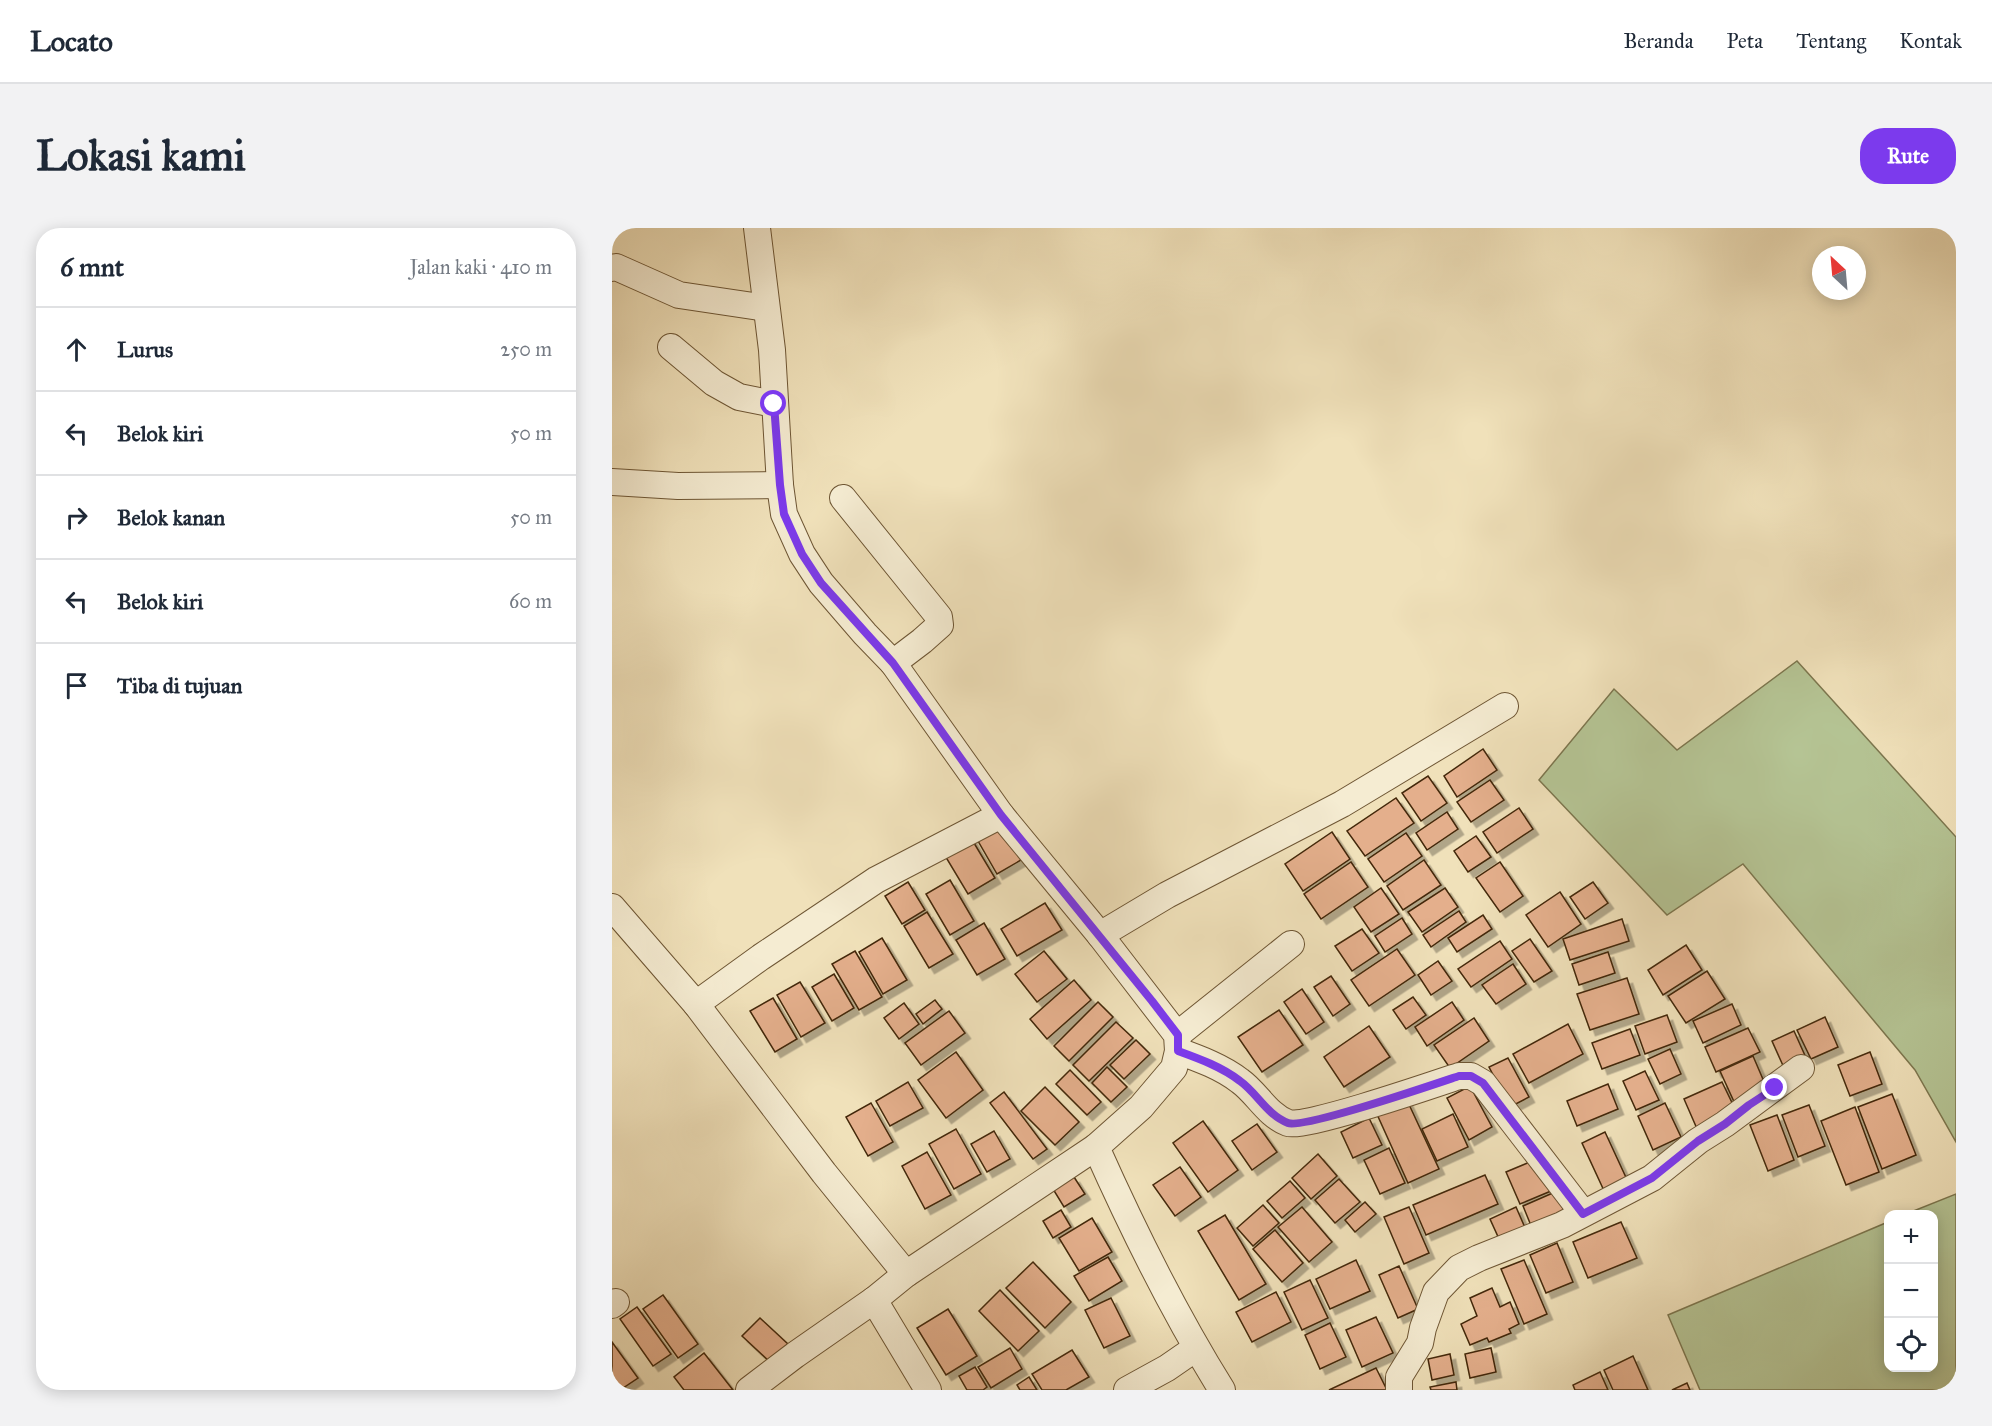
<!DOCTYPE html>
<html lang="id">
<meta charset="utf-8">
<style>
body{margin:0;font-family:"IM FELL Great Primer",serif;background:#f2f2f3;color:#1f2937}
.controls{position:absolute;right:18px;bottom:18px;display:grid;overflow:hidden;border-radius:12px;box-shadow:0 3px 15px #0003}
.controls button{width:54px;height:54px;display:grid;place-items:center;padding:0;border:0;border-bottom:2px solid #e0e1e3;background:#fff;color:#1f2937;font:30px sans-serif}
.compass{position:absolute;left:1200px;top:18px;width:54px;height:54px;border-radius:50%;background:#fff;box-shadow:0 3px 15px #0003;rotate:334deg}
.stop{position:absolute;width:18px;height:18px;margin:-14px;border:4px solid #7c3aed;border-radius:50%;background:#fff}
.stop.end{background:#7c3aed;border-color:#fff;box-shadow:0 2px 6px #0008}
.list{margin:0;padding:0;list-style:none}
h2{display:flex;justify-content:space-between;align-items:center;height:78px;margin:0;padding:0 24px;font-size:26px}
h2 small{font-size:20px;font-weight:400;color:#747a83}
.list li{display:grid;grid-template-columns:39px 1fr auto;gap:18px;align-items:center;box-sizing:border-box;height:84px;padding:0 24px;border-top:2px solid #e0e1e3}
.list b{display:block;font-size:22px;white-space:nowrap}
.list em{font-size:20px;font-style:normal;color:#747a83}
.icon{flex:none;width:33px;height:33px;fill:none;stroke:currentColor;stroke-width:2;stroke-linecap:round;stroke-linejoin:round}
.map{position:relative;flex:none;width:1344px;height:1162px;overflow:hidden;border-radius:24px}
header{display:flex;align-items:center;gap:36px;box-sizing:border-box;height:84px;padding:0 30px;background:#fff;border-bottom:2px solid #e0e1e3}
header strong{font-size:28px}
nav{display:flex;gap:33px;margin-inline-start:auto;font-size:21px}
.intro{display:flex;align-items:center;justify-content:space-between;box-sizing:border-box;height:144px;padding:0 36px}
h1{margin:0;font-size:42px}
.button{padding:15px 27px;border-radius:24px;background:#7c3aed;color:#fff;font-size:21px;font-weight:700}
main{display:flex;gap:36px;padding:0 36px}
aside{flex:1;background:#fff;border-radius:24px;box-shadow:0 3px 15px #0003}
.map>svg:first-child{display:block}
.green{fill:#b5c494;stroke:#7c764e;stroke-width:1.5}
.building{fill:#e4af8c;stroke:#432808;stroke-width:1.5;filter:url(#shadow)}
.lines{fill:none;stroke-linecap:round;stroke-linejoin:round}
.minor-casing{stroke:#6e5634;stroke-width:28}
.minor{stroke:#f5ecd2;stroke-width:26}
.route{stroke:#7c3aed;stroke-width:8}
</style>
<header>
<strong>Locato</strong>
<nav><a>Beranda</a><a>Peta</a><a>Tentang</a><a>Kontak</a></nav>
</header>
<div class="intro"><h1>Lokasi kami</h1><a class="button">Rute</a></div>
<main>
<aside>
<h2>6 mnt<small>Jalan kaki · 410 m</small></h2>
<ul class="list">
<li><svg class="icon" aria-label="ahead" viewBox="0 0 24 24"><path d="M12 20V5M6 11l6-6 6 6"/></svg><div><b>Lurus</b></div><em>250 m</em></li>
<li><svg class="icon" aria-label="left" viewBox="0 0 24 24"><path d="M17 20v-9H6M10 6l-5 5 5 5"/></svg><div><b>Belok kiri</b></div><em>50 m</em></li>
<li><svg class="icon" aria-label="right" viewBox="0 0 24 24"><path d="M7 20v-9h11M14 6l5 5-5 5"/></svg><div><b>Belok kanan</b></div><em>50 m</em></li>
<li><svg class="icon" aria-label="left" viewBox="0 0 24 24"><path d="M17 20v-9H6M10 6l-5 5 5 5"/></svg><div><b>Belok kiri</b></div><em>60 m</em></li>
<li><svg class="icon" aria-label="arrive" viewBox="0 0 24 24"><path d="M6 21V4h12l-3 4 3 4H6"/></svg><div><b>Tiba di tujuan</b></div></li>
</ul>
</aside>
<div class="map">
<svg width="1344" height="1162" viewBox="0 0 1344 1162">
<defs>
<filter id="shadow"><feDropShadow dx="5.5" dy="5.5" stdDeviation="0" flood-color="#0004"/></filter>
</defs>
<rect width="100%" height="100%" fill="#f0e1ba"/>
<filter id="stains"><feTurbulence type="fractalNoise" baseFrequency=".00333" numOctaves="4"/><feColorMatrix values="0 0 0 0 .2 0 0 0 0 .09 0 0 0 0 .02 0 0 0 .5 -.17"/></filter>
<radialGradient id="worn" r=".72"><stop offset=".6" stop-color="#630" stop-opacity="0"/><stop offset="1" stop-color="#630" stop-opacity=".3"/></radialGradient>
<g class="green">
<path d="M1185,433L1344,609V914L1303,842L1131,636L1055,687L927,552L1002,461L1065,522Z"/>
<path d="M1344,966V1162H1088L1056,1087L1276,994V1140H1322V986H1294Z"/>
</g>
<g class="building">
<path d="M871,521L885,542L845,569L832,548Z"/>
<path d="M816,548L835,575L809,593L790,565Z"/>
<path d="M878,552L892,572L859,594L845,574Z"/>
<path d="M784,570L802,595L753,628L735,603Z"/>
<path d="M907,580L921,601L885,625L871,604Z"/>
<path d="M835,584L846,601L815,622L804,605Z"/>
<path d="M386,592L409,632L385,646L362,606Z"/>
<path d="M720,604L738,631L691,663L673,636Z"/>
<path d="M794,605L810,628L772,654L756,631Z"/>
<path d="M864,608L879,629L856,644L842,623Z"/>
<path d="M359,610L383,650L356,666L332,626Z"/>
<path d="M812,632L829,657L791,682L775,658Z"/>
<path d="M739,634L756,659L709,691L692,666Z"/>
<path d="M888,634L911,668L888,684L864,650Z"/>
<path d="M338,652L362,693L338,707L314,666Z"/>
<path d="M296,654L313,682L290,696L273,668Z"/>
<path d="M981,654L996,675L973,691L958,669Z"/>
<path d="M769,660L787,686L759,704L742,679Z"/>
<path d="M833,660L846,679L810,704L796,684Z"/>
<path d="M948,664L969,696L936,719L914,687Z"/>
<path d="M433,675L450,702L405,728L389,701Z"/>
<path d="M847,683L854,694L819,719L811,707Z"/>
<path d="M315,684L341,726L317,740L292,698Z"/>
<path d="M871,687L880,701L845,724L836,710Z"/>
<path d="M790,690L800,706L773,724L763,708Z"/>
<path d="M1010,691L1017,713L958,732L951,711Z"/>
<path d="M372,695L393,731L365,747L344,712Z"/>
<path d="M750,701L767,725L740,743L723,718Z"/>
<path d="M270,710L295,752L271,766L247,724Z"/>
<path d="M918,711L940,743L922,754L900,723Z"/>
<path d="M888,713L900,731L859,759L846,741Z"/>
<path d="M1074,717L1090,742L1051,767L1036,742Z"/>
<path d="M785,721L803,747L757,778L739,752Z"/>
<path d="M243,723L270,769L247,782L220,736Z"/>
<path d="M432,723L455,751L425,774L403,746Z"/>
<path d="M996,724L1003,745L967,757L960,736Z"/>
<path d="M826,733L840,753L819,767L806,747Z"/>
<path d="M901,736L914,756L884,776L870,757Z"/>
<path d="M1095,743L1113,771L1074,795L1056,768Z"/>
<path d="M222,746L242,780L220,793L200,759Z"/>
<path d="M719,748L738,776L721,788L702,759Z"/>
<path d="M1015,750L1027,786L978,802L965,766Z"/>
<path d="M462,752L479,772L435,811L418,791Z"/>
<path d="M188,754L213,795L189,809L165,767Z"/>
<path d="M690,761L712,794L694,806L672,774Z"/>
<path d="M801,769L814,787L794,801L781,782Z"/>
<path d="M161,770L185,811L163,824L138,783Z"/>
<path d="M323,772L330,781L311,796L304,786Z"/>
<path d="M486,774L501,789L457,833L442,818Z"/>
<path d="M840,774L852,792L815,818L803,799Z"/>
<path d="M292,775L307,796L287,811L272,790Z"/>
<path d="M1120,776L1129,797L1091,815L1081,793Z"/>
<path d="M667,782L691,817L650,844L626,809Z"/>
<path d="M337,783L353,805L309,837L293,815Z"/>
<path d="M1055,787L1065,814L1033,826L1023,798Z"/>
<path d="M1213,789L1226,819L1199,831L1185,802Z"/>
<path d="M862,790L877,813L838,840L822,817Z"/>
<path d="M504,794L521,810L477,853L461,837Z"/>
<path d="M956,796L971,826L917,855L901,826Z"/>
<path d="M757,798L778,829L732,859L712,829Z"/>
<path d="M1136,800L1148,824L1104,844L1093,819Z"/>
<path d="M1018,801L1028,827L990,841L980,815Z"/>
<path d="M1182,803L1195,832L1173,842L1160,813Z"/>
<path d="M524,812L538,826L512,851L498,837Z"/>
<path d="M1058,821L1069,846L1048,856L1036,831Z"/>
<path d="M344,824L371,862L334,890L306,852Z"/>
<path d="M1258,824L1270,856L1238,868L1226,837Z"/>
<path d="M1141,828L1156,863L1124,878L1108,843Z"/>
<path d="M896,830L917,869L898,879L877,839Z"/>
<path d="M495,839L515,859L499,874L480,855Z"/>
<path d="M458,842L489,874L475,887L444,856Z"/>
<path d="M1033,843L1047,872L1024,882L1011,853Z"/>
<path d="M296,854L311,880L278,898L264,873Z"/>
<path d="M1110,854L1125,885L1086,903L1072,871Z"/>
<path d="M996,856L1006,881L965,898L955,873Z"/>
<path d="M858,858L880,899L857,912L835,870Z"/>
<path d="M433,859L467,894L443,917L409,883Z"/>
<path d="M392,864L435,921L421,931L378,875Z"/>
<path d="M1280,866L1304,927L1270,941L1246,879Z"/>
<path d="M794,870L827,941L796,955L764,884Z"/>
<path d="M259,875L281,914L256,928L234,889Z"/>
<path d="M1053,875L1069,909L1041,922L1026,888Z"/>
<path d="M1197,877L1213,918L1186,929L1170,887Z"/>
<path d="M1243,879L1267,944L1234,957L1209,893Z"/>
<path d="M841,886L856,919L825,933L810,901Z"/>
<path d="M1165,887L1182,932L1156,943L1138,897Z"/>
<path d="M757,890L770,917L741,930L729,904Z"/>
<path d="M591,893L626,942L596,964L561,915Z"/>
<path d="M645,896L665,924L640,942L620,913Z"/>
<path d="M344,901L369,946L342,961L317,916Z"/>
<path d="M382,903L398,931L375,944L359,916Z"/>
<path d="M993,904L1017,956L994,967L970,915Z"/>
<path d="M777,920L793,955L768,966L752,932Z"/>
<path d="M315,924L339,967L313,981L290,938Z"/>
<path d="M706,926L725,948L699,971L680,950Z"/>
<path d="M925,931L939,963L908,976L894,944Z"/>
<path d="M568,939L589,969L563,988L541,957Z"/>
<path d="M873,947L886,976L814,1007L801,977Z"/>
<path d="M462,949L473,966L452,979L441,961Z"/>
<path d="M727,951L748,974L723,995L703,972Z"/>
<path d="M678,953L693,970L670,990L655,973Z"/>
<path d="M943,964L954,986L920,1000L911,978Z"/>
<path d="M753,974L764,986L743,1004L733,992Z"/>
<path d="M651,977L667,995L641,1018L625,1000Z"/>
<path d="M690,979L720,1014L697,1034L666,999Z"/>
<path d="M797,979L817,1025L792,1036L772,989Z"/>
<path d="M904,979L914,1002L888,1013L878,991Z"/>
<path d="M449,982L459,999L441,1010L431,993Z"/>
<path d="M613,987L654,1056L627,1072L586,1003Z"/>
<path d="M480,990L500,1024L467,1043L447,1010Z"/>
<path d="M1009,994L1025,1030L976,1050L961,1014Z"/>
<path d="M663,1002L691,1035L670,1054L641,1021Z"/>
<path d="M945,1015L961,1054L934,1065L918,1027Z"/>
<path d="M496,1029L510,1053L477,1073L462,1048Z"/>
<path d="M744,1032L758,1063L718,1081L704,1051Z"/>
<path d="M912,1032L935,1086L912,1096L889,1041Z"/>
<path d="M421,1034L459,1074L433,1100L394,1060Z"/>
<path d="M787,1038L806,1081L786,1090L767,1047Z"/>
<path d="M698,1052L716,1090L690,1102L672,1064Z"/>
<path d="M880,1060L888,1079L898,1074L907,1096L897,1101L899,1105L877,1114L875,1110L858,1117L849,1096L865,1088L858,1070Z"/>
<path d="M388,1062L427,1103L406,1123L367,1083Z"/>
<path d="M664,1064L679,1094L640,1114L624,1084Z"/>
<path d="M51,1067L86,1116L66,1130L31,1081Z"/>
<path d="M499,1070L518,1108L492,1120L473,1082Z"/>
<path d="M25,1079L59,1126L41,1138L8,1091Z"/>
<path d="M336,1081L365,1128L334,1147L305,1100Z"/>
<path d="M764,1089L781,1125L750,1139L734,1102Z"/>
<path d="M148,1090L176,1116L159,1135L130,1108Z"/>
<path d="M718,1095L734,1129L708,1141L693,1107Z"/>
<path d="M0,1114L26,1150L8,1162H4L0,1156Z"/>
<path d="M398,1120L410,1141L379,1160L366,1139Z"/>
<path d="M879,1120L884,1144L858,1150L853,1126Z"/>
<path d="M460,1122L477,1149L454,1162H430L420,1146Z"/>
<path d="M92,1125L121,1162H72L62,1149Z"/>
<path d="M838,1126L842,1147L820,1152L816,1131Z"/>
<path d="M1021,1128L1036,1162H1001L992,1142Z"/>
<path d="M363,1139L375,1159L371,1162H355L347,1148Z"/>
<path d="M764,1140L775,1162H717Z"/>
<path d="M988,1144L996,1162H963L961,1157Z"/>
<path d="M417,1149L425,1162H408L405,1157Z"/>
<path d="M844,1154L845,1162H819L818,1159Z"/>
<path d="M1075,1155L1078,1162H1060Z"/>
</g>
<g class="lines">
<g class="minor-casing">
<g id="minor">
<path d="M145,0L160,122L168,257L172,286L190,326L209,355L253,406L281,435L389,587L488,707L565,807L566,823L562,840L529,879L484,919C521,1002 562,1085 610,1162"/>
<path d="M0,40L4,39L67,67L154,80"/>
<path d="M59,119L102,155L127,169L162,176"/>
<path d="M0,254L66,258L168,257"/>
<path d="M231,270L327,389L328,397L310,413L281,435"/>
<path d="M0,679L84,776L212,945L294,1046"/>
<path d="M488,707L555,667L730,576L893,478"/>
<path d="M84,776L149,729L264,652L389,587"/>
<path d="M565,807L679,716"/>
<path d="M566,823C588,831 610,839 628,853C645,865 655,887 676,895C692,901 823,856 847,848H859L871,855L971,985"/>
<path d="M262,1072L316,1162"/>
<path d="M0,1077L4,1074"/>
<path d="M137,1162L183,1127L262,1072L294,1046L484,919"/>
<path d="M515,1162L555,1140L584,1120"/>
<path d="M787,1162V1149L808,1115L811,1100L824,1064L847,1040L867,1030L950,997L1040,950L1086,913L1113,896L1189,840"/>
</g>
</g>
<use href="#minor" class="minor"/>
</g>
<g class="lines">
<path class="route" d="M162,176L168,257L172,286L190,326L209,355L281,435L389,587L540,773L566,807V823C588,831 610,839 628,853C645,865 655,887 676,895C692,901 823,856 847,848H859L871,855L971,986L1040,950L1086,913L1113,896L1137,877L1163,860"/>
</g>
<rect width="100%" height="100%" filter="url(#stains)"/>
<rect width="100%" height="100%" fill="url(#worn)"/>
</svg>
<div class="controls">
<button>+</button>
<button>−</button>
<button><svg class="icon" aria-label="locate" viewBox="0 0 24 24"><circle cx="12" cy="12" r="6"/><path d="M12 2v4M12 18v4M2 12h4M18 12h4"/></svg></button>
</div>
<svg class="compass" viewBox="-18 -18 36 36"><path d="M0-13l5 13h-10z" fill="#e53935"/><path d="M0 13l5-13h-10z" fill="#747a83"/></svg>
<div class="stop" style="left:162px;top:176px"></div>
<div class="stop end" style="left:1163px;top:860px"></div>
</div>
</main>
